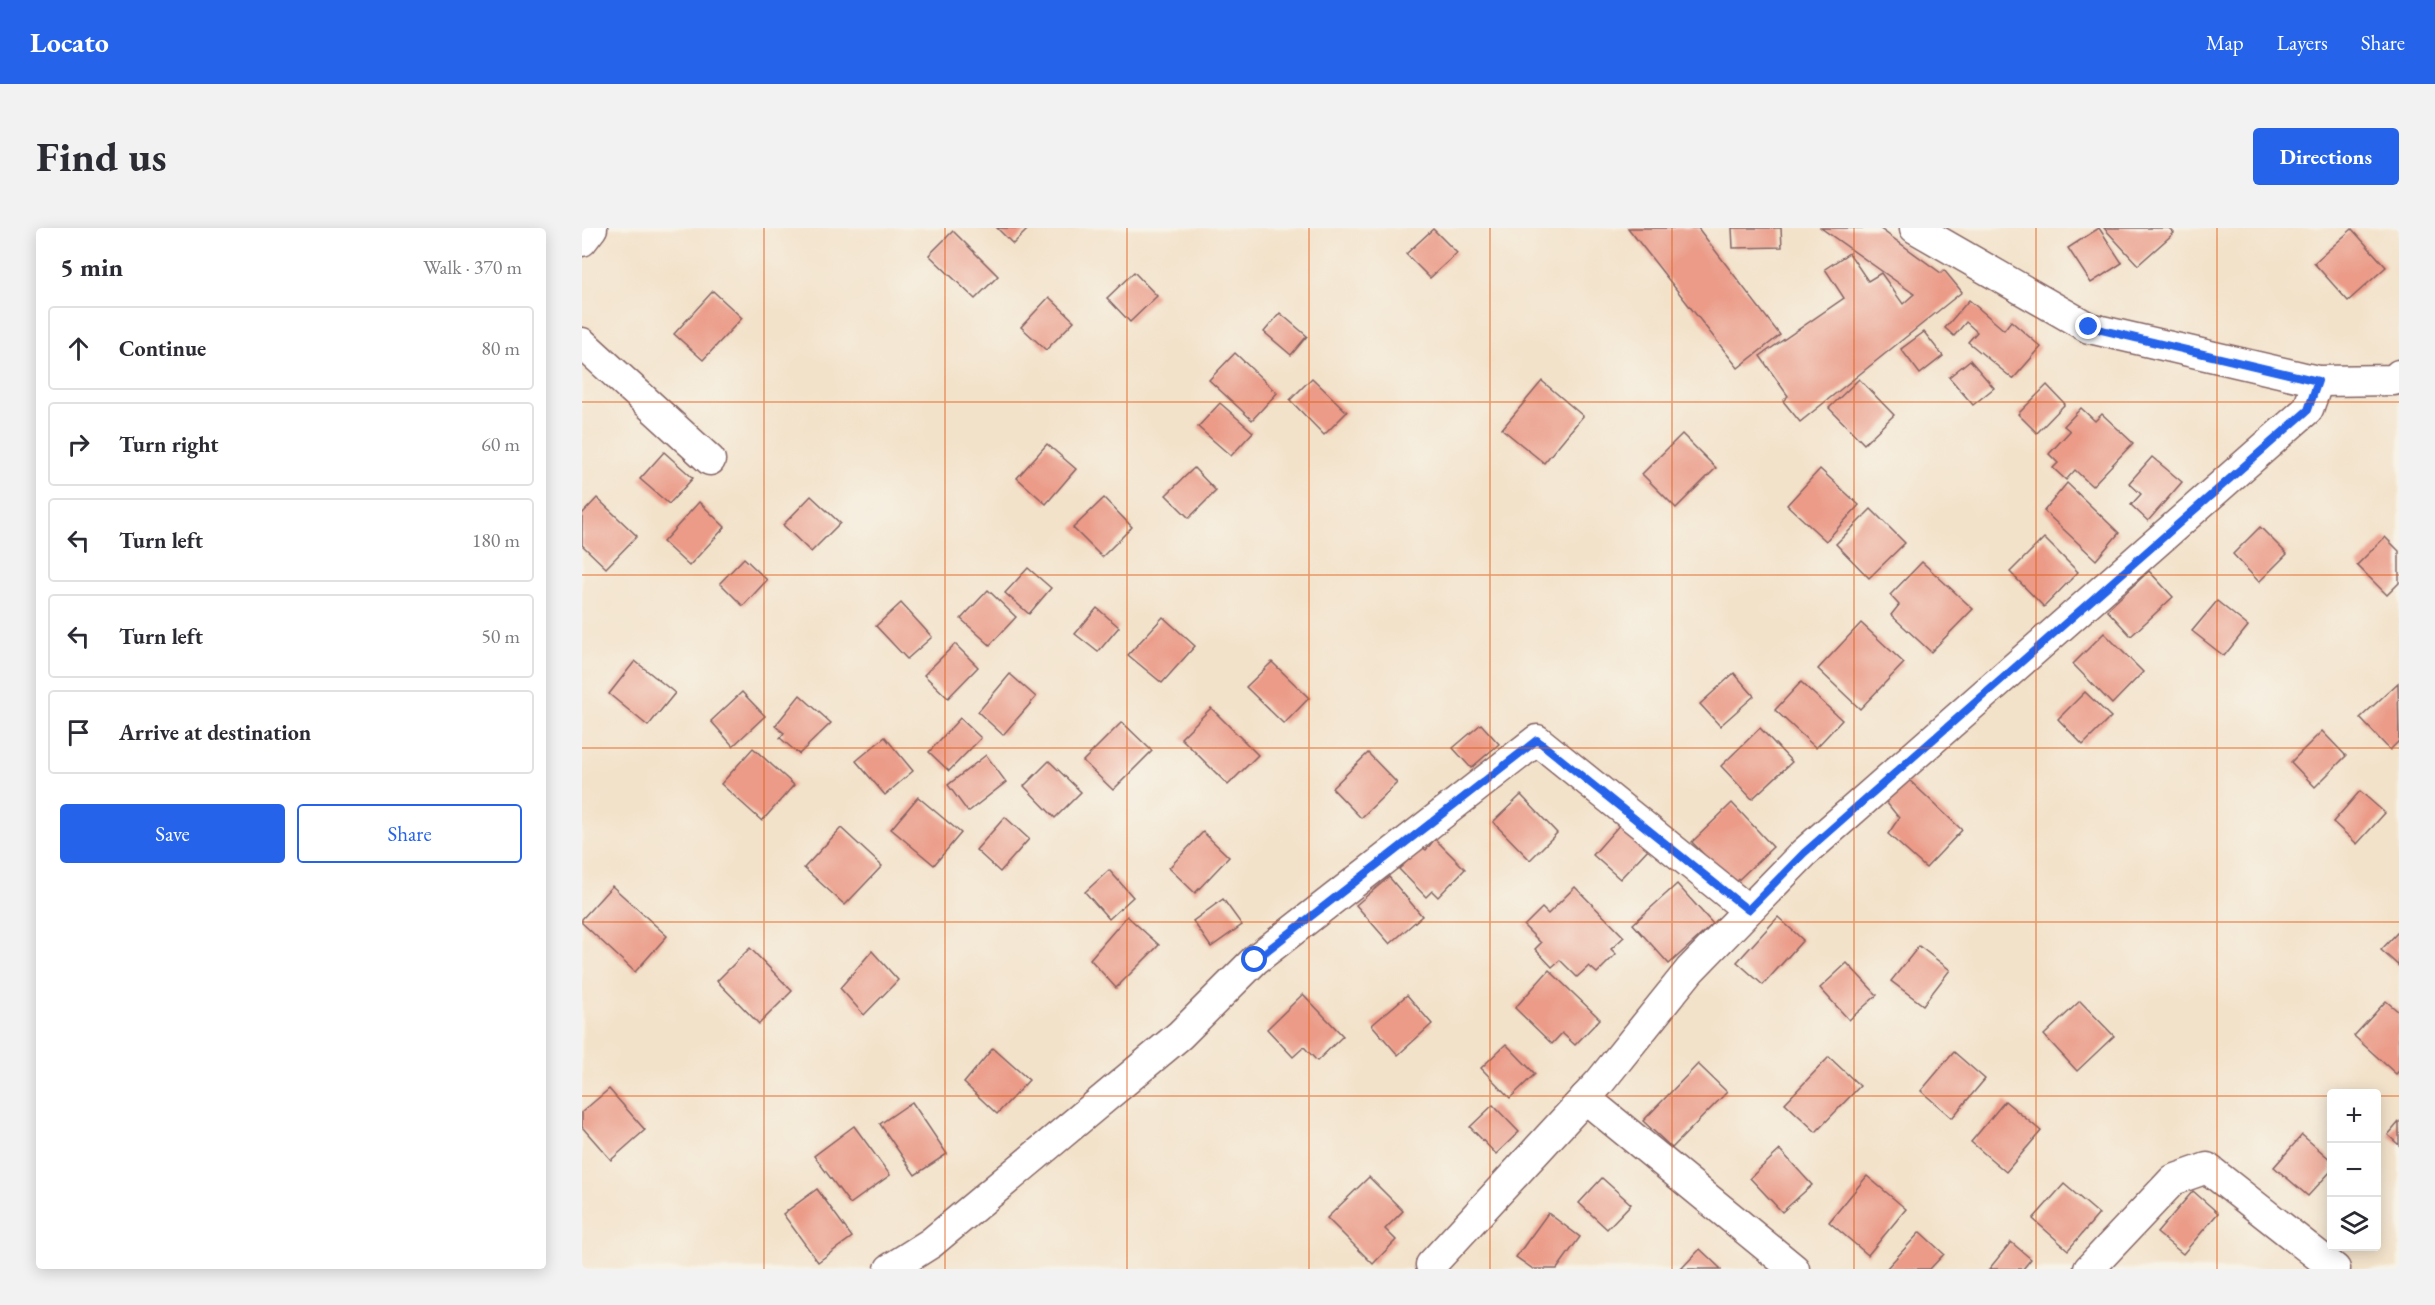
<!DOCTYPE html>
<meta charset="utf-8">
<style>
body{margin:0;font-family:"EB Garamond",serif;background:#f2f2f3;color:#2b2b33}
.controls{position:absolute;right:18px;bottom:18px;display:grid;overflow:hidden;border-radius:6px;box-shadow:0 3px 15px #0003}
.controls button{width:54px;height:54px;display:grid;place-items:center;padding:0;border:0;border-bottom:2px solid #e1e1e2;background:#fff;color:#2b2b33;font:30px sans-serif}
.stop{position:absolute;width:18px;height:18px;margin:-14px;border:4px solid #2563eb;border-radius:50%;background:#fff}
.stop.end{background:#2563eb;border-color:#fff;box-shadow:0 2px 6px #0008}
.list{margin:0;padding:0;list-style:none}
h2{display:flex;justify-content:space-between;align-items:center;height:78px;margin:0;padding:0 24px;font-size:26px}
h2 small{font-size:20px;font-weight:400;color:#7c7c81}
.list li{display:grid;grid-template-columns:39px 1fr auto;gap:18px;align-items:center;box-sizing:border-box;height:84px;margin:0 12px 12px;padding:0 12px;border:2px solid #e1e1e2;border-radius:6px}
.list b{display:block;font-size:22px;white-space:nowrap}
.list em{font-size:20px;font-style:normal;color:#7c7c81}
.actions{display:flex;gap:12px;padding:18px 24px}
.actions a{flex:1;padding:14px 0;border:2px solid #2563eb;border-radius:6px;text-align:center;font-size:21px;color:#2563eb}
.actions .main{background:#2563eb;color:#fff}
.icon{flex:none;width:33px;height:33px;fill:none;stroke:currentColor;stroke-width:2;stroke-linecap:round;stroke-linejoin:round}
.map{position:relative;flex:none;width:1817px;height:1041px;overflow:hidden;border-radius:6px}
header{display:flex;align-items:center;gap:36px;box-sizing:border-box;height:84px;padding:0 30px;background:#2563eb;color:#fff}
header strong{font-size:28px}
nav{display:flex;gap:33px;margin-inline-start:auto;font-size:21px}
.intro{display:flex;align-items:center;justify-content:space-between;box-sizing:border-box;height:144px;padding:0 36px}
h1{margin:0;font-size:42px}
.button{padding:15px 27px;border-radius:6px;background:#2563eb;color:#fff;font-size:21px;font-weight:700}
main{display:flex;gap:36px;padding:0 36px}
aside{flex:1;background:#fff;border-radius:6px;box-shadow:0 3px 15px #0003}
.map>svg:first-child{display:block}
.building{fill:#eb9b88}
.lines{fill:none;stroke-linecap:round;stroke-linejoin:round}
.minor-casing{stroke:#856363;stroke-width:33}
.minor{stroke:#fff;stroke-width:30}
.route{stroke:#2563eb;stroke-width:8}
.grid{fill:none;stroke:#e0560e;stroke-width:1.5;stroke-opacity:0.55}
</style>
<header>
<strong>Locato</strong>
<nav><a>Map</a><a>Layers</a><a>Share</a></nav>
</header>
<div class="intro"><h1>Find us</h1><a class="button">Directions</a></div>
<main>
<aside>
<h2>5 min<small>Walk · 370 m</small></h2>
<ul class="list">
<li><svg class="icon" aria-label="ahead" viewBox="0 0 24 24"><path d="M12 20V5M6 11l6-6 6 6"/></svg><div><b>Continue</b></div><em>80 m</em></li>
<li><svg class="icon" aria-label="right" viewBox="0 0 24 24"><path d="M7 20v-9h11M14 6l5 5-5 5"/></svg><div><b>Turn right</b></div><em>60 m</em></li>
<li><svg class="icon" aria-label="left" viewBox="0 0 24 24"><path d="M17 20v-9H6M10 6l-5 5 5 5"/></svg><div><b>Turn left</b></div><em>180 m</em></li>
<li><svg class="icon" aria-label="left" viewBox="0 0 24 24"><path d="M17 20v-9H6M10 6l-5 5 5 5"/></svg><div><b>Turn left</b></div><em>50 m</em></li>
<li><svg class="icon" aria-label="arrive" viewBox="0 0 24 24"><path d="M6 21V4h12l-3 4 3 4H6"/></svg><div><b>Arrive at destination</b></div></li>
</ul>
<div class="actions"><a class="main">Save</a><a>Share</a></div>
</aside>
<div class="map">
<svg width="1817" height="1041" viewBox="0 0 1817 1041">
<rect width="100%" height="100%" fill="#f7f3e8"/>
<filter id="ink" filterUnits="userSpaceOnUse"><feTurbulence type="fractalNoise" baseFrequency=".0167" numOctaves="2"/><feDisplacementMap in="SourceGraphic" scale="12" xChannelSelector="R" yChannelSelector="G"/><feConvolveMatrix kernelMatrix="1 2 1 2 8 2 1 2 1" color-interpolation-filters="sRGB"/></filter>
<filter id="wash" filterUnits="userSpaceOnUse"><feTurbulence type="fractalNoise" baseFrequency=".008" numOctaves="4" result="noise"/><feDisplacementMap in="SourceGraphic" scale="24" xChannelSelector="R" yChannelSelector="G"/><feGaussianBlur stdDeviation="1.35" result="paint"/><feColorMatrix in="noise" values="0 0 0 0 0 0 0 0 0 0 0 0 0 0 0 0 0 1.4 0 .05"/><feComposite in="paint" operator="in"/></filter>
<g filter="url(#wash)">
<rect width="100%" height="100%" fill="#f3e2ca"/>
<g id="blocks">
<g class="building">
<path d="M415,0H447L431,16Z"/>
<path d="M1046,0H1116L1198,107L1156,140Z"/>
<path d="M1150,0H1199L1200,19L1151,20Z"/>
<path d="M1239,0H1297L1359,45L1362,42L1380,64L1218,194L1201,173L1206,168L1178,128L1262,70L1243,41L1267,25L1286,53L1299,45L1321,76L1332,66Z"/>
<path d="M1517,0L1540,35L1509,55L1486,20Z"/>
<path d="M1522,0H1587L1592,5L1556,37Z"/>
<path d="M851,1L875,25L848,50L824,26Z"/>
<path d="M1770,1L1804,39L1766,73L1732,35Z"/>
<path d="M371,3L416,48L393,71L347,27Z"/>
<path d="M552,44L575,68L548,94L525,70Z"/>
<path d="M131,63L160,90L121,132L92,106Z"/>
<path d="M467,69L492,93L464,122L439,99Z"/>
<path d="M1387,72L1422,102L1429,93L1459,119L1431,151L1386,114L1395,104L1384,94L1372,108L1363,100Z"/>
<path d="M698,85L725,108L709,127L682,104Z"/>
<path d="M1342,104L1361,128L1338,146L1319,121Z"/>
<path d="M653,125L695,165L670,192L627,152Z"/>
<path d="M1388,132L1412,160L1391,177L1367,149Z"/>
<path d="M730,150L765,184L742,207L708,172Z"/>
<path d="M1277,151L1312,187L1282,216L1247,180Z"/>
<path d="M960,153L1001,188L962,235L920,201Z"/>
<path d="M1465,157L1483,176L1455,205L1436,186Z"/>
<path d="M638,175L671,204L649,228L616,199Z"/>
<path d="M1499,180L1513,193L1520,186L1551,215L1510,258L1493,242L1484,252L1471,240L1476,235L1467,226L1488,203L1482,198Z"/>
<path d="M1100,206L1134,240L1094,280L1060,246Z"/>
<path d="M465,216L494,241L464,276L435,250Z"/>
<path d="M82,224L111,250L87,276L58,251Z"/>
<path d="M1570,229L1600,254L1566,293L1549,277L1559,266L1547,255Z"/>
<path d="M612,240L634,263L607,290L584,267Z"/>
<path d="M1238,241L1277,277L1244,313L1205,277Z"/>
<path d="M1485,255L1537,305L1514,332L1462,283Z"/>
<path d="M229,268L258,295L229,324L201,297Z"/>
<path d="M15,270L55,308L24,340L0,317V286Z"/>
<path d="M522,270L550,299L520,329L491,300Z"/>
<path d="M117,274L143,299L107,338L81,314Z"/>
<path d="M1289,281L1323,315L1287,350L1254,316Z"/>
<path d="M1678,299L1705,326L1677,354L1651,326Z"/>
<path d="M1803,309L1817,323V355L1805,367L1775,337Z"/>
<path d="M1462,310L1496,344L1462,379L1428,344Z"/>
<path d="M162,330L185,352L161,378L138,355Z"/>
<path d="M1340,334L1391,381L1349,424L1309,387L1317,377L1308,367Z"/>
<path d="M446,340L469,360L447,386L423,365Z"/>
<path d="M1567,343L1591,369L1549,408L1525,382Z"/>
<path d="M406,362L434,389L408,417L379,391Z"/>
<path d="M1635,373L1666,398L1642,428L1610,403Z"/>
<path d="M319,375L350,409L325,431L294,398Z"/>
<path d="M515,380L537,399L516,424L493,406Z"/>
<path d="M581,389L613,418L580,455L546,427Z"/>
<path d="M1279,395L1322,435L1278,481L1236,441Z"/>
<path d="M1522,405L1561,444L1530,476L1491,436Z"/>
<path d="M373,416L396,439L366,470L342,447Z"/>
<path d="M53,433L93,465L66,498L27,466Z"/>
<path d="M690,434L727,470L702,496L664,459Z"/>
<path d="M1152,445L1172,468L1138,498L1118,476Z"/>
<path d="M428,446L454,469L421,507L396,484Z"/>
<path d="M1219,454L1260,492L1234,520L1193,482Z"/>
<path d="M1816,455L1817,513L1808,522L1778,490Z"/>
<path d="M160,464L183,488L151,518L129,493Z"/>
<path d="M1503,464L1529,489L1501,517L1476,491Z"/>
<path d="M218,467L249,495L217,526L198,510L202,505L193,498Z"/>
<path d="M629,480L676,527L646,557L599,510Z"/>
<path d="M378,490L399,510L367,543L347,524Z"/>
<path d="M540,494L570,523L531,562L501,533Z"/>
<path d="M899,496L917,516L889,540L871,520Z"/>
<path d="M1178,500L1210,534L1170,571L1139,538Z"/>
<path d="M1740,503L1764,528L1733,559L1709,534Z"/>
<path d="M303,509L331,543L303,567L274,533Z"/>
<path d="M171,520L212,557L180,593L139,556Z"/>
<path d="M786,525L815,555L779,590L750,560Z"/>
<path d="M404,527L424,554L386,584L366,557Z"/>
<path d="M467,533L499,564L473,590L442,558Z"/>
<path d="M1323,548L1380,602L1344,640L1306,606L1317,590L1301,570Z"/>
<path d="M1778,563L1803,585L1775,616L1751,594Z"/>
<path d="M939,567L975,605L948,632L911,594Z"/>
<path d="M336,569L379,605L352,637L309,601Z"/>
<path d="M1150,575L1191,619L1151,657L1110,614Z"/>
<path d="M423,589L447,611L418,644L394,622Z"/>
<path d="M1040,594L1068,619L1038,651L1011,627Z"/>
<path d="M259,600L300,638L263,677L222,640Z"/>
<path d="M621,604L647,629L613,665L587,640Z"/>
<path d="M853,611L883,641L856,669L850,663L844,669L817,641L840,619L844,622Z"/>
<path d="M527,642L551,669L527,691L503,664Z"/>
<path d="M807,649L840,688L808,716L774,677Z"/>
<path d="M1095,656L1131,696L1087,736L1051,696Z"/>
<path d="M30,658L85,708L53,744L0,695V691Z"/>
<path d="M993,659L1042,709L1029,721L1034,726L1015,745L1007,738L995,749L978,732L970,739L953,721L959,715L942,698L960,680L966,686Z"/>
<path d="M641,671L660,697L629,719L611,693Z"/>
<path d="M545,688L577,717L534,760L508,731Z"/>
<path d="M1196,689L1221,712L1181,757L1155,734Z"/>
<path d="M1817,703V738L1799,722Z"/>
<path d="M1337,718L1368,742L1341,777L1309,753Z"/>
<path d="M168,720L210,763L177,796L135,753Z"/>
<path d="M290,723L316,752L282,787L258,760Z"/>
<path d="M1265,735L1295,767L1267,792L1238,760Z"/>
<path d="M967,742L1018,791L993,817L980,805L970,816L933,780Z"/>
<path d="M721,766L761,808L735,833L722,819L711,829L685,801Z"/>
<path d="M825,767L850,796L816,827L790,797Z"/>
<path d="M1498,773L1532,808L1495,843L1462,807Z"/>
<path d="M1804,773L1817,784V843L1814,846L1772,808Z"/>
<path d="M924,816L953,846L928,870L899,840Z"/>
<path d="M411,820L447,852L415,886L382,855Z"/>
<path d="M1372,824L1403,851L1370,890L1339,863Z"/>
<path d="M1247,829L1278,858L1234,904L1203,875Z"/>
<path d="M1116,836L1145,864L1090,920L1061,893Z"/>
<path d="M27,861L63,902L29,932L0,899V884Z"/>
<path d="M1423,873L1459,903L1424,944L1389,914Z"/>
<path d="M330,874L365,926L333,947L298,896Z"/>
<path d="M911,877L937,904L914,926L888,899Z"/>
<path d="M1817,894V917L1806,907Z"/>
<path d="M272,898L308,947L268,976L232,928Z"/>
<path d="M1720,907L1750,933V942L1726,968L1692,939Z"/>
<path d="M1198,922L1230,957L1200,984L1168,950Z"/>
<path d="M1285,948L1324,981L1286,1027L1247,994Z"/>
<path d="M787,949L821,983L803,1001L814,1012L791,1036L745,990Z"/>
<path d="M1020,950L1049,976L1025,1001L997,975Z"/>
<path d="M1482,956L1517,986L1486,1022L1451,991Z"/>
<path d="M235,961L270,1009L236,1034L201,986Z"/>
<path d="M1611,963L1636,985L1601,1026L1575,1005Z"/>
<path d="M966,985L998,1009L975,1041H951L934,1029Z"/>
<path d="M1338,1004L1362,1026L1348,1041H1304Z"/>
<path d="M1429,1014L1449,1031L1441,1041H1407Z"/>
<path d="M1118,1021L1139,1041H1099Z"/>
</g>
</g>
</g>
<g filter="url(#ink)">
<use href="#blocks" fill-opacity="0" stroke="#856363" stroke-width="1.5"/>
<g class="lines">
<g class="minor-casing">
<g id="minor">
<path d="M1333,0L1507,100L1736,153L1812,152L1817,147"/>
<path d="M0,13L10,0"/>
<path d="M0,115L128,232"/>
<path d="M1003,870L1212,1041"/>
<path d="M849,1037L1017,855L1108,742L1222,625L1726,181L1736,153"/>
<path d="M308,1041L349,1015L598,807L673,732L955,512L1166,682"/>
<path d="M1507,1041L1591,952L1625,940L1753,1041"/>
</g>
</g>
<use href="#minor" class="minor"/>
</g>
</g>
<g class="lines" filter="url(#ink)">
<path class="route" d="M673,732L955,512L1166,682L1222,625L1726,182L1736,153L1507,99"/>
</g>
<path class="grid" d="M182,0V1041M363,0V1041M545,0V1041M727,0V1041M908,0V1041M1090,0V1041M1272,0V1041M1454,0V1041M1635,0V1041M0,174H1817M0,347H1817M0,520H1817M0,694H1817M0,868H1750M1794,868H1817"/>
</svg>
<div class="controls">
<button>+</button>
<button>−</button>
<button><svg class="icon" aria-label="layers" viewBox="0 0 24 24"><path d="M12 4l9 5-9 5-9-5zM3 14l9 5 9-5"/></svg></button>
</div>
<div class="stop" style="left:673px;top:732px"></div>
<div class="stop end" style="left:1507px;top:99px"></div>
</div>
</main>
